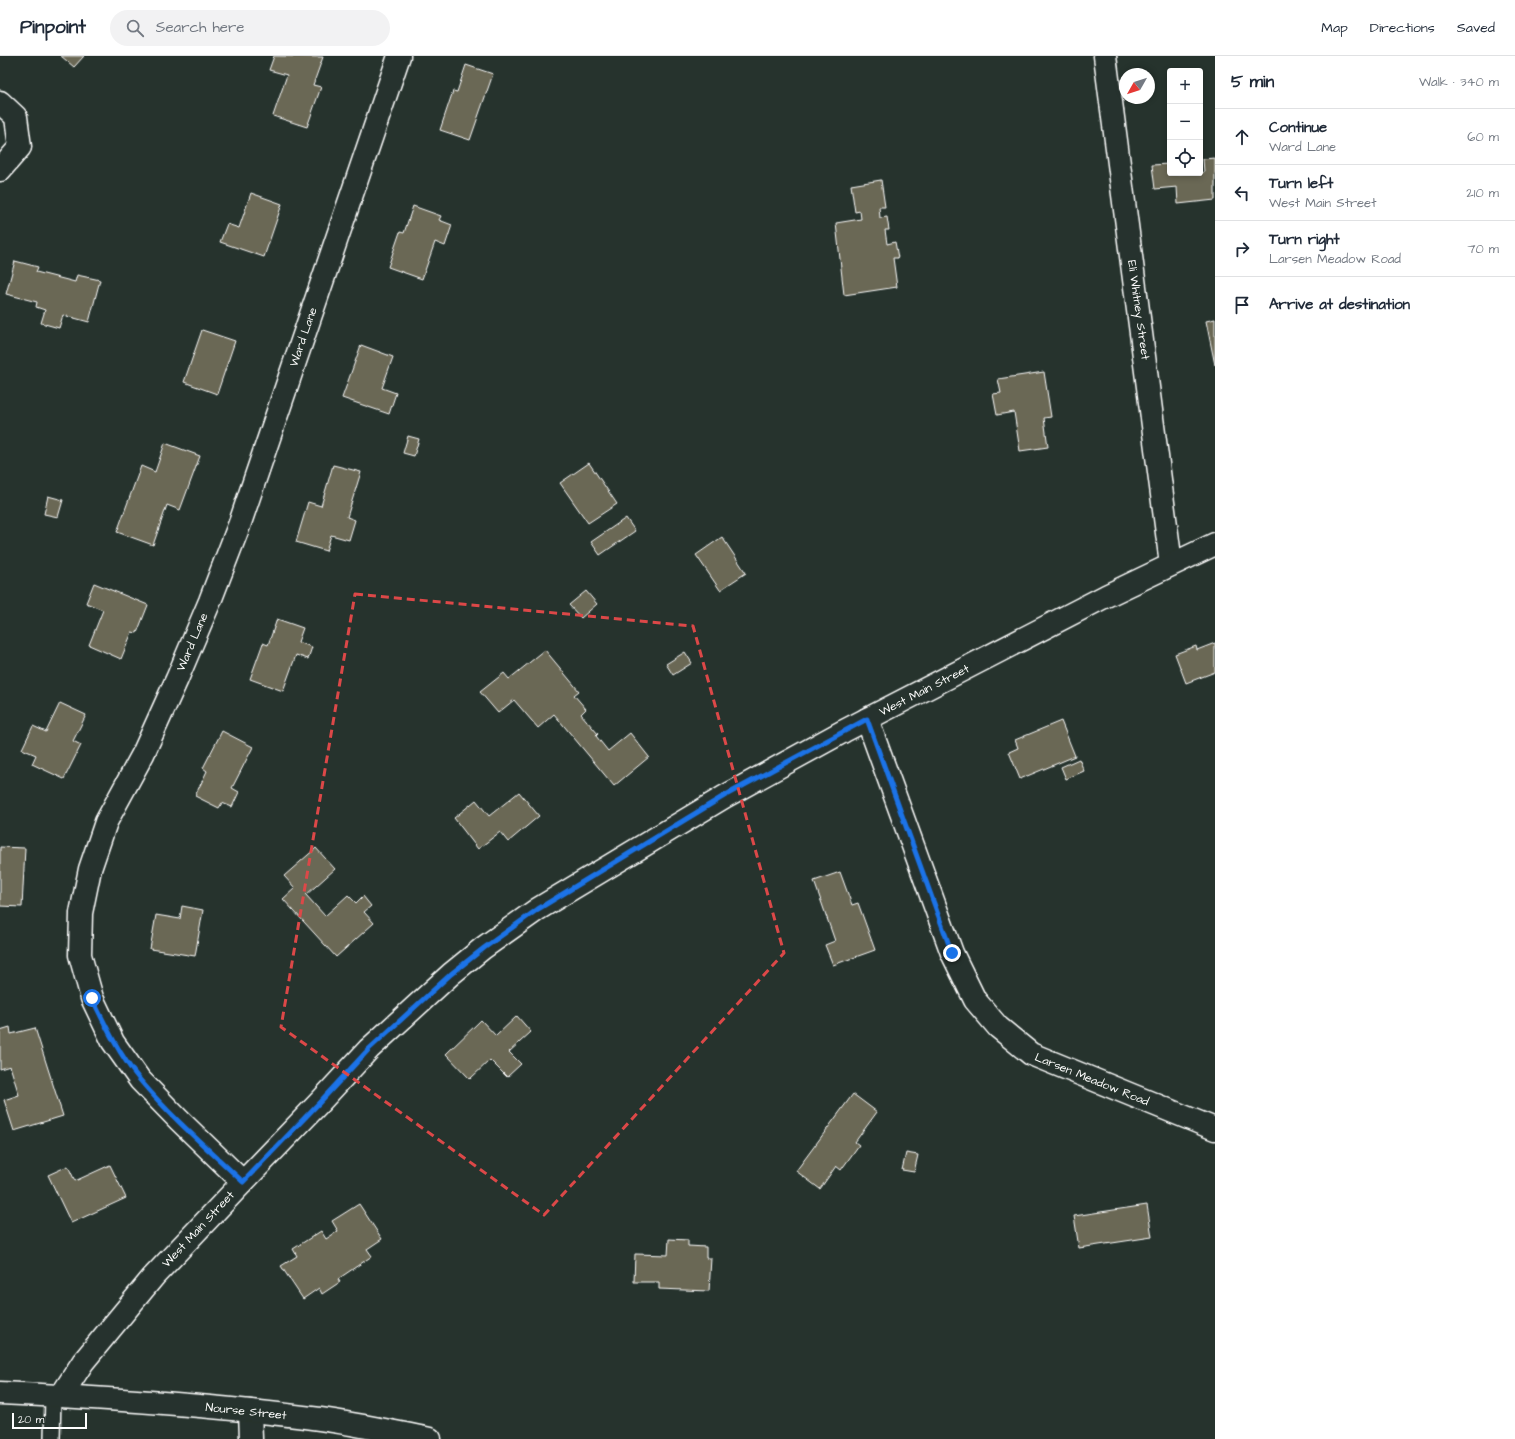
<!DOCTYPE html>
<html lang="en">
<head>
<meta charset="utf-8">
<style>
	body { margin:0; font-family:"Architects Daughter",sans-serif; background:#f2f2f3; color:#1f2937 }
	.controls { position:absolute; right:12px; top:12px; display:grid; overflow:hidden; border-radius:4px; box-shadow:0 2px 6px #0003 }
	.controls button { width:36px; height:36px; display:grid; place-items:center; padding:0; border:0; border-bottom:1px solid #e0e1e3; background:#fff; color:#1f2937; font:20px sans-serif }
	.compass { position:absolute; left:1119px; top:12px; width:36px; height:36px; border-radius:50%; background:#fff; box-shadow:0 2px 6px #0003; rotate:231deg }
	.scale { position:absolute; left:12px; bottom:10px; width:75px; box-sizing:border-box; padding-left:4px; border:2px solid #fff; border-top:0; font-size:11px; line-height:14px; white-space:nowrap; color:#fff; -webkit-text-stroke:3px #26332d; paint-order:stroke }
	.stop { position:absolute; width:12px; height:12px; margin:-9px; border:3px solid #1a73e8; border-radius:50%; background:#fff }
	.stop.end { background:#1a73e8; border-color:#fff; box-shadow:0 1px 4px #0008 }
	.list { margin:0; padding:0; list-style:none }
	h2 { display:flex; justify-content:space-between; align-items:center; height:52px; margin:0; padding:0 16px; font-size:17px }
	h2 small { font-size:13px; font-weight:400; color:#747a83 }
	.list li { display:grid; grid-template-columns:26px 1fr auto; gap:12px; align-items:center; box-sizing:border-box; height:56px; padding:0 16px; border-top:1px solid #e0e1e3 }
	.list b { display:block; font-size:15px; white-space:nowrap }
	.list p { margin:0; font-size:13px; white-space:nowrap; color:#747a83 }
	.list em { font-size:13px; font-style:normal; color:#747a83 }
	.icon { flex:none; width:22px; height:22px; fill:none; stroke:currentColor; stroke-width:2; stroke-linecap:round; stroke-linejoin:round }
	.map { position:relative; flex:none; width:1215px; height:1383px; overflow:hidden }
	header { display:flex; align-items:center; gap:24px; box-sizing:border-box; height:56px; padding:0 20px; background:#fff; border-bottom:1px solid #e0e1e3 }
	header strong { font-size:19px }
	nav { display:flex; gap:22px; margin-inline-start:auto; font-size:14px }
	.search { width:280px; height:36px; background:#f2f2f3; display:flex; align-items:center; gap:10px; box-sizing:border-box; padding:0 14px; border-radius:22px; color:#747a83; font-size:15px }
	main { display:flex }
	aside { flex:1; background:#fff }
	.map>svg:first-child { display:block }
	.building { fill:#6b6854; stroke:#fff }
	.lines { fill:none; stroke-linecap:round; stroke-linejoin:round }
	.lane-casing { stroke:#fff; stroke-width:18 }
	.street-casing { stroke:#fff; stroke-width:25 }
	.secondary-casing { stroke:#fff; stroke-width:25 }
	.lane { stroke:#26332d; stroke-width:15 }
	.street { stroke:#26332d; stroke-width:22 }
	.secondary { stroke:#26332d; stroke-width:22 }
	.route { stroke:#1a73e8; stroke-width:5 }
	.marked { fill:none; stroke:#dc4848; stroke-width:3; stroke-dasharray:8 5; stroke-linejoin:round }
	.labels { text-anchor:middle; stroke-width:4; stroke-linejoin:round; paint-order:stroke }
	.street-label { font-size:12px; fill:#fff; stroke:#26332d }
</style>
</head>
<body>
<header>
<strong>Pinpoint</strong>
<div class="search"><svg class="icon" aria-label="search" viewBox="0 0 24 24"><circle cx="10" cy="10" r="6"/><path d="M15 15l6 6"/></svg>Search here</div>
<nav><a>Map</a><a>Directions</a><a>Saved</a></nav>
</header>
<main>
<div class="map">
<svg width="1215" height="1383" viewBox="0 0 1215 1383">
	<rect width="100%" height="100%" fill="#26332d"/>
	<filter id="ink" filterUnits="userSpaceOnUse"><feTurbulence type="fractalNoise" baseFrequency=".025" numOctaves="2"/><feDisplacementMap in="SourceGraphic" scale="8" xChannelSelector="R" yChannelSelector="G"/><feConvolveMatrix kernelMatrix="1 2 1 2 8 2 1 2 1" color-interpolation-filters="sRGB"/></filter>
	<g filter="url(#ink)">
		<path class="building" d="M61,0H84L74,11Z
			M274,0L323,1L313,29L321,31L307,71L273,60L287,19L269,14Z
			M466,9L493,18L470,84L440,74L453,35L457,36Z
			M1215,102V144L1178,148L1177,131L1155,133L1152,109L1169,108L1170,118L1200,117L1204,116L1203,103Z
			M881,124L885,151H879L880,162L887,161L889,174H885L887,188L895,186L898,202H893L897,231L844,239L836,167L861,163L860,155L855,156L851,129Z
			M251,137L282,148L264,201L220,186L227,168L239,172Z
			M413,150L441,160L439,164L452,169L445,190L435,186L422,223L388,211L400,176L404,177Z
			M15,205L38,211L36,216L75,226L77,219L100,224L89,266L63,259L59,272L41,267L45,254L36,251L37,246L6,238Z
			M1215,263V309L1206,265Z
			M202,274L235,285L217,338L184,326Z
			M361,289L393,301L382,332L396,337L389,358L342,342Z
			M1044,316L1051,361L1044,362L1048,391L1020,395L1014,356L997,359L993,338L1001,337L998,323Z
			M408,380L419,383L414,400L403,397Z
			M165,387L200,400L180,454L167,449L153,489L117,476L141,410L155,416Z
			M589,407L617,448L588,467L560,427Z
			M333,409L361,416L347,461L355,464L349,484L331,479L326,495L296,486L308,446L321,450Z
			M48,440L63,444L58,461L44,458Z
			M626,462L635,475L600,499L591,486Z
			M722,481L746,517L720,534L696,499Z
			M94,527L148,549L137,577L132,576L121,603L89,589L103,554L86,547Z
			M586,535L597,548L581,562L569,549Z
			M277,563L303,572L298,586L312,591L308,603L296,599L283,635L250,623L263,587L268,589Z
			M1215,587V616L1186,627L1175,598L1196,590L1197,594Z
			M545,594L579,635L574,639L586,653L581,658L598,678L596,680L608,695L630,677L649,701L614,730L554,658L538,672L514,644L498,657L480,636L504,617L509,623Z
			M685,596L692,607L673,619L666,608Z
			M60,647L86,659L73,685L81,689L64,723L32,708L36,699L22,693L33,670L46,676Z
			M1061,665L1075,700L1020,723L1009,696L1018,692L1015,684Z
			M222,675L253,691L232,732L239,736L232,751L222,747L219,752L195,740L207,715L203,712Z
			M1079,703L1084,715L1066,723L1061,711Z
			M519,736L539,760L508,786L500,776L478,793L454,762L476,744L489,760Z
			M0,791L25,792L22,851L0,850Z
			M316,792L335,813L306,839L325,860L348,839L356,847L363,840L371,850L364,856L374,867L336,901L283,843L295,832L284,820Z
			M840,816L852,849L858,847L875,894L833,909L825,889L835,885L814,825Z
			M182,850L203,854L195,900L150,893L156,859L180,863Z
			M517,960L531,976L509,996L521,1008L507,1021L490,1004L470,1023L446,998L481,964L496,980Z
			M10,971L11,978L35,972L63,1060L14,1075L4,1044L19,1039L10,1010L0,1013V974Z
			M853,1038L877,1056L855,1086L859,1089L841,1114L836,1110L820,1133L796,1115Z
			M906,1097L918,1099L914,1116L902,1114Z
			M110,1109L126,1142L71,1167L48,1119L68,1110L75,1125Z
			M359,1148L382,1183L367,1193L372,1200L338,1223L340,1226L322,1238L319,1232L303,1243L281,1210L297,1200L293,1193L321,1175L326,1183L338,1175L332,1165Z
			M1147,1149L1152,1181L1079,1192L1074,1160Z
			M669,1183L688,1184V1190L706,1191V1202H711L709,1235L659,1233V1226H634L635,1198L668,1199Z"/>
		<g class="lines">
			<g class="lane-casing">
				<path id="lane" d="M52,1383L53,1340"/>
			</g>
			<g class="street-casing">
				<path id="street" d="M1105,0L1171,508
					M0,46L16,61L20,91L0,114
					M867,663L952,897L975,944L998,971L1031,998L1215,1073
					M243,1126L179,1064L140,1024L113,986L92,942L80,899L81,857L90,813L106,766L143,698L177,623L210,545L240,467L399,0
					M250,1355L251,1383"/>
			</g>
			<g class="secondary-casing">
				<path id="secondary" d="M0,1337C107,1342 214,1349 320,1363C357,1368 393,1376 430,1383
					M61,1340L83,1306L154,1220L243,1126L319,1047L369,993L451,918L483,892L538,853L724,741L844,675L1106,540L1215,488"/>
			</g>
			<use href="#lane" class="lane"/>
			<use href="#street" class="street"/>
			<use href="#secondary" class="secondary"/>
		</g>
	</g>
	<g class="lines" filter="url(#ink)">
		<path class="route" d="M92,942C106,971 120,1000 140,1024C171,1061 208,1093 243,1126L319,1047L369,993L451,918L484,892L538,853L724,740L867,663L952,897"/>
	</g>
	<path class="marked" d="M355,538L693,570L784,897L544,1159L281,971Z"/>
	<g class="labels">
		<g class="street-label">
			<text transform="translate(1139 254) rotate(82)" y="4">Eli Whitney Street</text>
			<text transform="translate(303 281) rotate(-71)" y="4">Ward Lane</text>
			<text transform="translate(192 586) rotate(-67)" y="4">Ward Lane</text>
			<text transform="translate(924 634) rotate(-27)" y="4">West Main Street</text>
			<text transform="translate(1092 1023) rotate(22)" y="4">Larsen Meadow Road</text>
			<text transform="translate(198 1173) rotate(-47)" y="4">West Main Street</text>
			<text transform="translate(246 1355) rotate(6)" y="4">Nourse Street</text>
		</g>
	</g>
</svg>
<div class="controls">
<button>+</button>
<button>−</button>
<button><svg class="icon" aria-label="locate" viewBox="0 0 24 24"><circle cx="12" cy="12" r="6"/><path d="M12 2v4M12 18v4M2 12h4M18 12h4"/></svg></button>
</div>
<svg class="compass" viewBox="-18 -18 36 36"><path d="M0-13l5 13h-10z" fill="#e53935"/><path d="M0 13l5-13h-10z" fill="#747a83"/></svg>
<div class="scale">20 m</div>
<div class="stop" style="left:92px;top:942px"></div>
<div class="stop end" style="left:952px;top:897px"></div>
</div>
<aside>
<h2>5 min<small>Walk · 340 m</small></h2>
<ul class="list">
<li><svg class="icon" aria-label="ahead" viewBox="0 0 24 24"><path d="M12 20V5M6 11l6-6 6 6"/></svg><div><b>Continue</b><p>Ward Lane</p></div><em>60 m</em></li>
<li><svg class="icon" aria-label="left" viewBox="0 0 24 24"><path d="M17 20v-9H6M10 6l-5 5 5 5"/></svg><div><b>Turn left</b><p>West Main Street</p></div><em>210 m</em></li>
<li><svg class="icon" aria-label="right" viewBox="0 0 24 24"><path d="M7 20v-9h11M14 6l5 5-5 5"/></svg><div><b>Turn right</b><p>Larsen Meadow Road</p></div><em>70 m</em></li>
<li><svg class="icon" aria-label="arrive" viewBox="0 0 24 24"><path d="M6 21V4h12l-3 4 3 4H6"/></svg><div><b>Arrive at destination</b></div></li>
</ul>
</aside>
</main>
</body>
</html>
